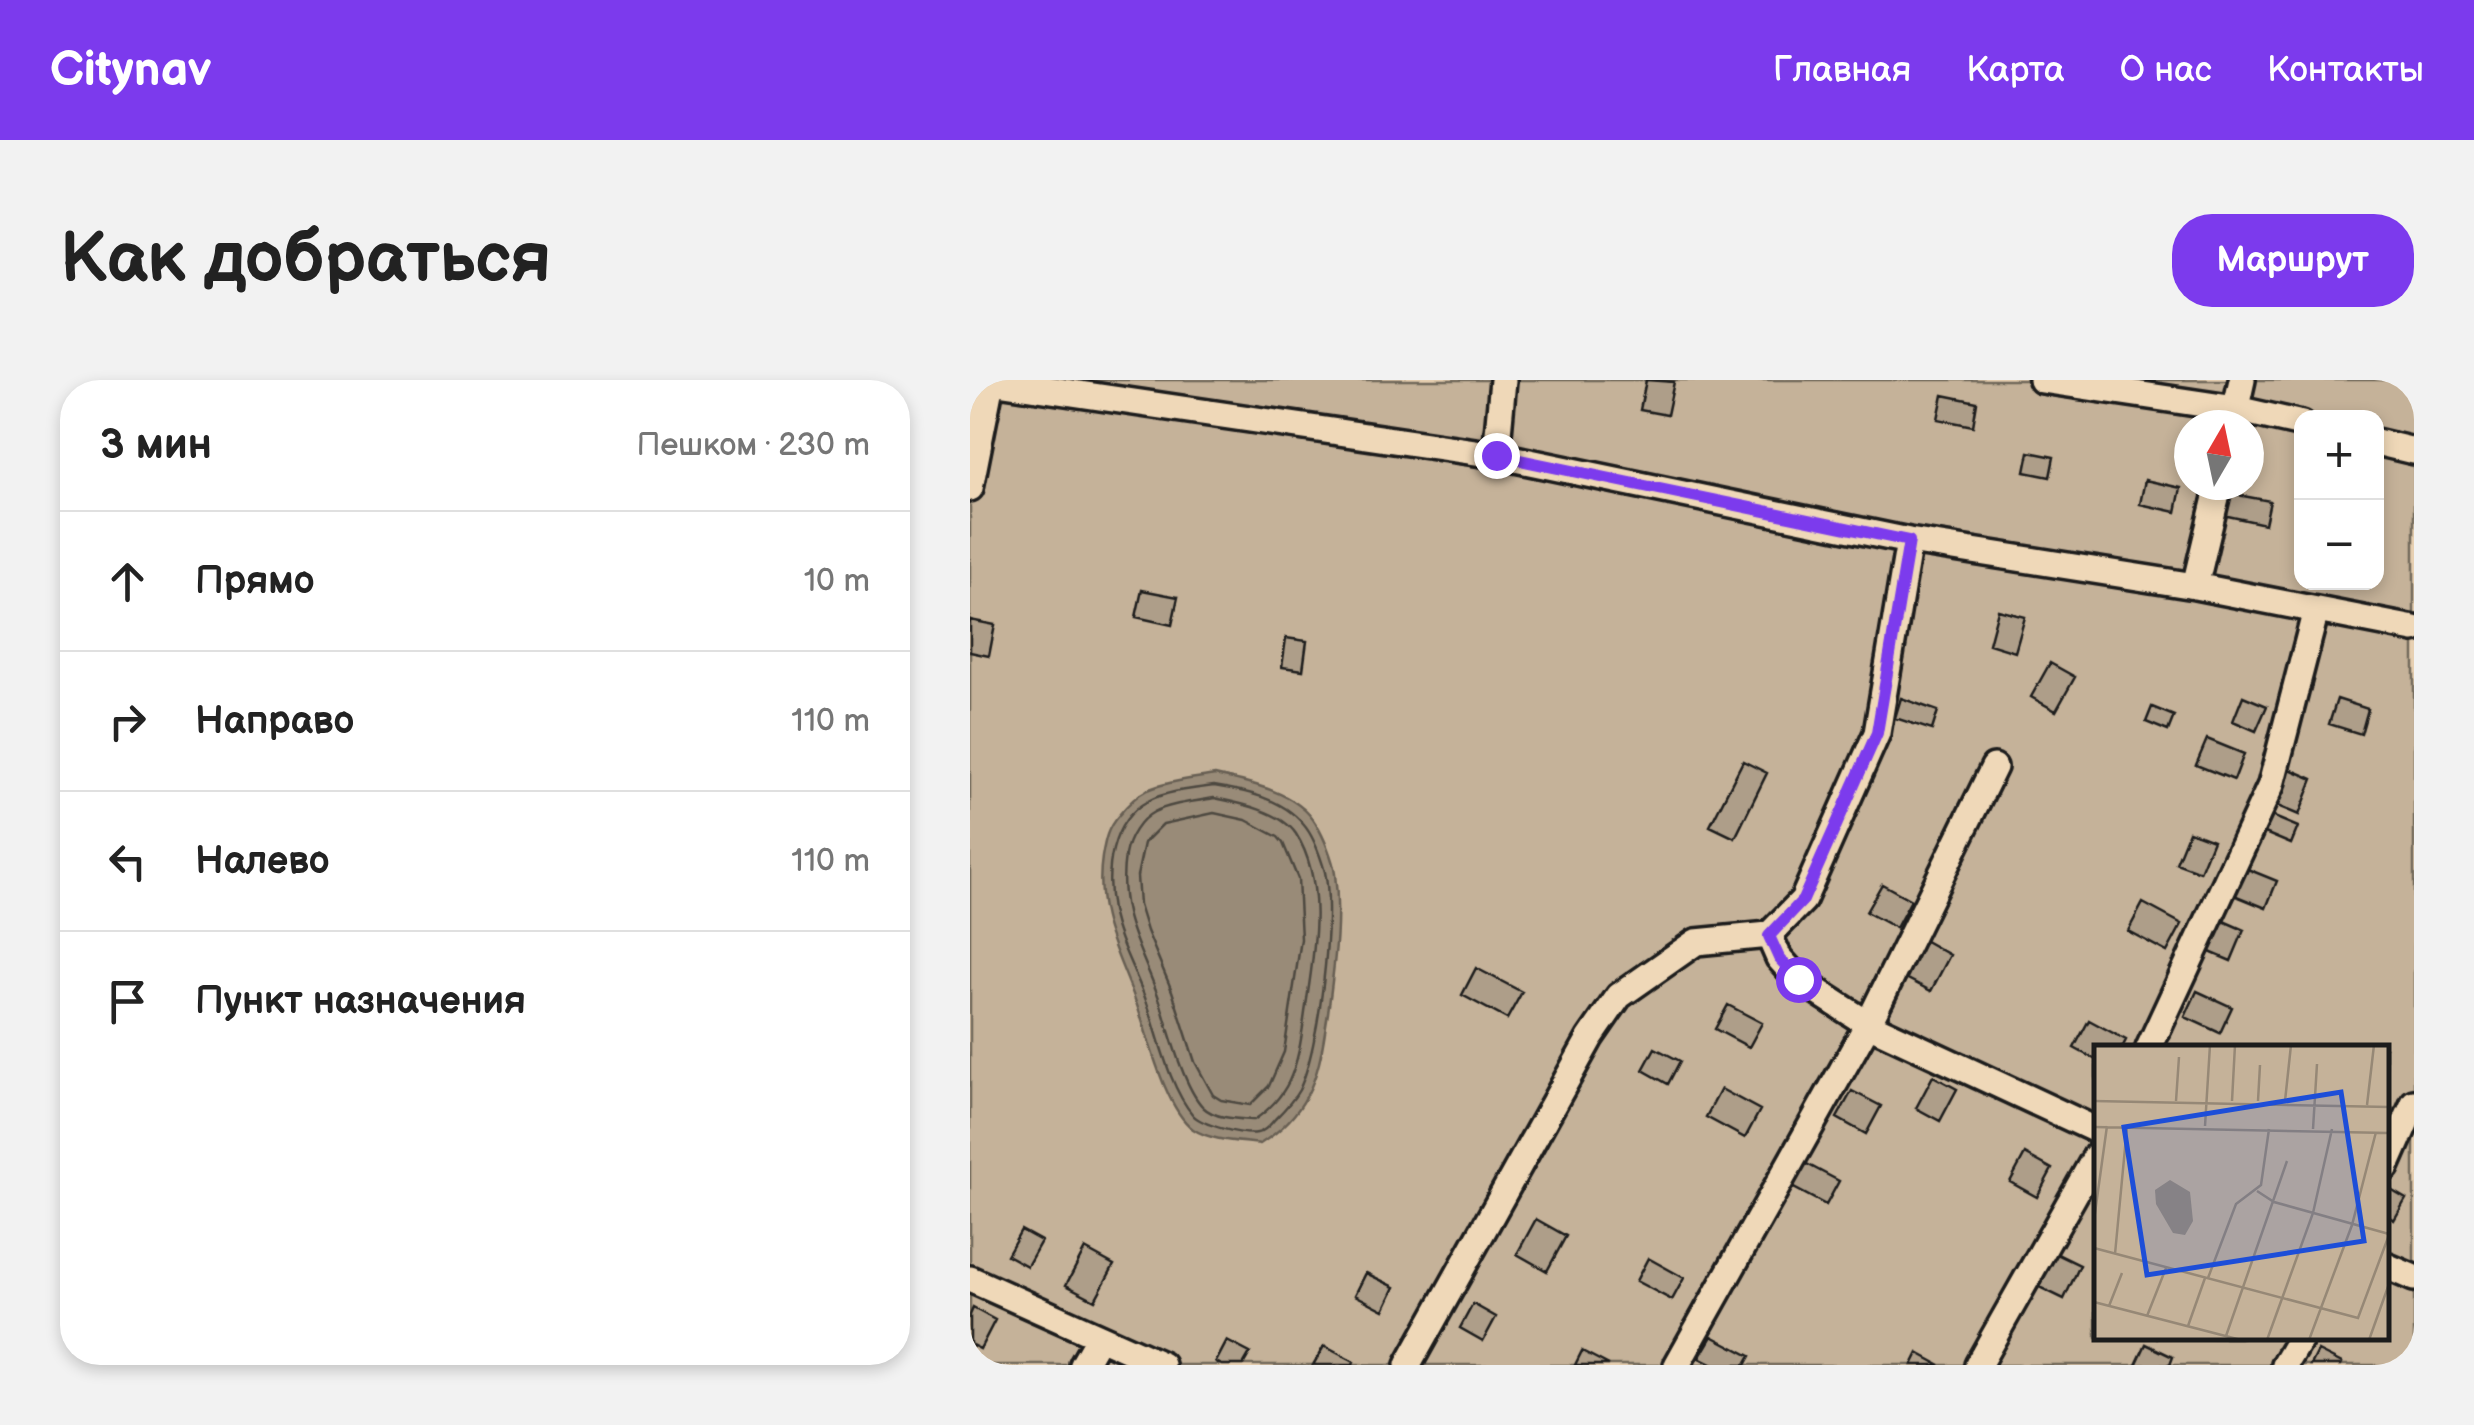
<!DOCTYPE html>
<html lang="ru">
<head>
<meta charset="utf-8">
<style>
	body { margin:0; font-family:"Balsamiq Sans",sans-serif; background:#f2f2f2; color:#222 }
	.controls { position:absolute; right:30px; top:30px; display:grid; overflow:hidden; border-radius:20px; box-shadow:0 5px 15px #0003 }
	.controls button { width:90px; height:90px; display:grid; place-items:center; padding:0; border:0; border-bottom:2px solid #e0e0e0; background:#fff; color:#222; font:50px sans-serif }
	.compass { position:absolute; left:1204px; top:30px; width:90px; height:90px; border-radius:50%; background:#fff; box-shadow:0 5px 15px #0003; rotate:9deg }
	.stop { position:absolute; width:30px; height:30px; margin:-22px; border:8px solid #7c3aed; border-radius:50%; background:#fff }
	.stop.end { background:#7c3aed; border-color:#fff; box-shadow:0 2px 10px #0008 }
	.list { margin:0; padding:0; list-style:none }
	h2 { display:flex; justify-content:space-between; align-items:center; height:130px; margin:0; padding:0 40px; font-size:42px }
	h2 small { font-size:32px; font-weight:400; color:#767676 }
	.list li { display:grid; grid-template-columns:65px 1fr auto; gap:30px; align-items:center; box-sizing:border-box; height:140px; padding:0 40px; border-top:2px solid #e0e0e0 }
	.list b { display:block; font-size:38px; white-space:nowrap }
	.list em { font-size:32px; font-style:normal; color:#767676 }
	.icon { flex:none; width:55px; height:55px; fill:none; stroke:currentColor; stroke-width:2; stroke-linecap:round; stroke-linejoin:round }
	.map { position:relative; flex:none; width:1444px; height:985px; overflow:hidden; border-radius:40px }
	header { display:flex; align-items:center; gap:60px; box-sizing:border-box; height:140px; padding:0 50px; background:#7c3aed; color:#fff }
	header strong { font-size:48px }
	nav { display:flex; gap:55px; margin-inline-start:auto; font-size:35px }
	.intro { display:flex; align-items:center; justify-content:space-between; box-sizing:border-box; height:240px; padding:0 60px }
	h1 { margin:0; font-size:70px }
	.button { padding:25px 45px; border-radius:40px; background:#7c3aed; color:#fff; font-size:35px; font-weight:700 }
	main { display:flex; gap:60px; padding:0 60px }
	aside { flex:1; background:#fff; border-radius:40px; box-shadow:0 5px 15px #0003 }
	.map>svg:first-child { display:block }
	.green { fill:#c5b299; stroke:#70675a; stroke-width:2.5; fill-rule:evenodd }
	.water { fill:#998b78; stroke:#675f53; stroke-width:2.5 }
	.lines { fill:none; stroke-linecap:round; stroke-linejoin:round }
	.shore { stroke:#4e4841; stroke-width:2.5 }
	.building { fill:#ae9e89; stroke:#1c1c1c; stroke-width:2.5 }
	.minor-casing { stroke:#1c1c1c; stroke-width:32 }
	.minor { stroke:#efd8b8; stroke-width:25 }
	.route { stroke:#7c3aed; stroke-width:12 }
	.inset-road { fill:none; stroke:#968876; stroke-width:2.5 }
	.view { fill:#1d4ed8; fill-opacity:0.15; stroke:#1d4ed8; stroke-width:5 }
	.inset-edge { fill:none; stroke:#1c1c1c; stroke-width:5 }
</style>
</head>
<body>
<header>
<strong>Citynav</strong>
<nav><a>Главная</a><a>Карта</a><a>О нас</a><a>Контакты</a></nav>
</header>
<div class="intro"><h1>Как добраться</h1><a class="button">Маршрут</a></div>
<main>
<aside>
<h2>3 мин<small>Пешком · 230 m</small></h2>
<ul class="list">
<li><svg class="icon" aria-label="ahead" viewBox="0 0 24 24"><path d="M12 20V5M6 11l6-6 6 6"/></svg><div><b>Прямо</b></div><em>10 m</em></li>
<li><svg class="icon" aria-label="right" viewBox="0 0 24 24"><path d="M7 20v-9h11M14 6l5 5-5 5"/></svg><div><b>Направо</b></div><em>110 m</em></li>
<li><svg class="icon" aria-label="left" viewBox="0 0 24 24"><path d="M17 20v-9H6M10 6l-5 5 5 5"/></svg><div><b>Налево</b></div><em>110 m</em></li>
<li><svg class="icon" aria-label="arrive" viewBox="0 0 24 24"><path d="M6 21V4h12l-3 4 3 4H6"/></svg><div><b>Пункт назначения</b></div></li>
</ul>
</aside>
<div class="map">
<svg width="1444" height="985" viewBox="0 0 1444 985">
	<rect width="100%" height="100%" fill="#e7d0b2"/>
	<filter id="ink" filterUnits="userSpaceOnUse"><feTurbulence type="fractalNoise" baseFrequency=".01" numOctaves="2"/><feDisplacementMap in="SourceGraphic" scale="20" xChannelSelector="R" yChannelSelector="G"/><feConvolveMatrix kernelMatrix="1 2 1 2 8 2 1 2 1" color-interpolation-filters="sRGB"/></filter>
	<g filter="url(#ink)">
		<path class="green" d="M0,0H1444V985H0ZM1332,38H1406V202H1332ZM1219,45H1279V105H1219ZM1126,668H1416V958H1126Z"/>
		<path class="water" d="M245,395C278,402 328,412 346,444C354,457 363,479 365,494C371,541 364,586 358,633C353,661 351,689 337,715C327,735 309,752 290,764C269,761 241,761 223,749C196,729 180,663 169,631C151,577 123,537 132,477C135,460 137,448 149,435C157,425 165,416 177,410C198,401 222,399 245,395Z"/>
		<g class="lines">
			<path class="shore" d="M244,406C275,411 312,418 333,444C343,455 351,478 355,492C365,536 349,670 329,710C323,721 314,730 305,739C301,744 294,752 287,753C274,756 232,745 223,735C199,707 189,657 177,623C166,592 148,562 142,530C135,492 140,441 178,421C197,411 222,409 244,406Z
				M244,418C269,423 311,431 326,454C357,503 344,573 336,626C332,652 330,677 319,701C312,716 298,731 284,740C269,739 245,739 233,727C213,706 199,650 190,621C171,567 146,535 155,475C158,458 169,440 184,432C202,423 225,422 244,418Z
				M244,433L276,440L308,457L313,463L328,499L331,559L314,672L299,706L280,725L251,720L243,715L225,682L202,611L177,551L169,525L167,496L174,463L193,444Z"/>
		</g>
		<path class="building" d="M676,0L704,2L697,35L670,30Z
			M973,15L1007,22L1003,46L968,39Z
			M1059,72L1084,77L1080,97L1055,92Z
			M1175,100L1211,108L1206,132L1170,124Z
			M1257,113L1300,121L1295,144L1253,135Z
			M172,210L208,217L202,245L166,237Z
			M1028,230L1055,237L1045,272L1019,264Z
			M0,240L25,245L19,276L0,272Z
			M316,258L337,261L333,290L312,287Z
			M1080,283L1105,297L1086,331L1061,317Z
			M1273,316L1297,326L1286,351L1263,341Z
			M931,318L968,331L962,350L925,338Z
			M1367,319L1398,329L1391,354L1359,344Z
			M1182,327L1204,336L1198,351L1176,342Z
			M1237,359L1274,374L1264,400L1226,385Z
			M773,381L797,393L765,458L740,446Z
			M1320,389L1343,399L1329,435L1305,425Z
			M1297,434L1328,447L1321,464L1290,451Z
			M1219,451L1243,460L1230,492L1206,483Z
			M1275,488L1307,501L1296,528L1264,515Z
			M912,504L941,520L926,548L896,532Z
			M1173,523L1212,544L1197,572L1158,551Z
			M1249,539L1274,550L1261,581L1235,570Z
			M950,558L980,575L961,611L930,595Z
			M506,588L552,612L537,639L492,615Z
			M1227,611L1262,627L1250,653L1215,637Z
			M758,625L792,643L779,667L745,649Z
			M1119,640L1156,660L1152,668H1126V680L1104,668Z
			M685,668L710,681L698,704L673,690Z
			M963,696L987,709L970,741L946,728Z
			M751,709L790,730L775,758L736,737Z
			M882,711L911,726L896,754L867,738Z
			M1055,774L1082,789L1067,817L1040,802Z
			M833,782L869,801L856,825L820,806Z
			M1419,809L1436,819L1424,840L1416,835Z
			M566,839L596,856L577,891L547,874Z
			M51,850L71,861L57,886L37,875Z
			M115,869L144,885L125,920L96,905Z
			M1085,873L1110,885L1094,919L1069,907Z
			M678,878L714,898L702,920L666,901Z
			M396,893L425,907L414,930L385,915Z
			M503,924L526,937L513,961L490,948Z
			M3,928L25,940L10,969L0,964V935Z
			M742,956L780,976L775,985H743L729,978Z
			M257,961L280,973L273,985H252L246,982Z
			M1176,964L1203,977L1200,985H1166Z
			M354,966L384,982L383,985H343Z
			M612,971L639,985H605Z
			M1348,971L1372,983L1371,985H1341Z
			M948,973L970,985H942Z"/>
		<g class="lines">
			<g class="minor-casing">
				<path id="minor" d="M14,0L526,75L939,161L1225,206L1444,249
					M1072,0L1266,29L1332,44
					M1262,45L1272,0
					M1406,62L1444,71
					M526,75L533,0
					M0,108L21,2
					M1225,206L1249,105
					M799,555L809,578L828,599L898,644L1126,750
					M1179,668L1301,405L1346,230
					M1416,787L1444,723
					M1416,886L1444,898
					M0,899L192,985
					M113,985L129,957
					M438,985L620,658L649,616L726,562L799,555L833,520L907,353L939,161
					M707,985L898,644L1024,387
					M1008,985L1126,776
					M1315,985L1331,958"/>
			</g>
			<use href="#minor" class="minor"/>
		</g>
	</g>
	<g class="lines" filter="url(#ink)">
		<path class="route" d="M526,75L939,161L907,353L833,520L799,556L809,578L828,599"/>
	</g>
	<g transform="translate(1124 665)">
		<rect width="295" height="295" fill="#e7d0b2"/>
		<path d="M0,0H295V295H0Z" fill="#c5b299"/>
		<path d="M76,135L96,147L99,176L91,190L79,188L62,159L61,145Z" fill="#998b78"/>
		<path class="inset-road" d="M0,56L295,62M82,56L85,12M138,56L141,0M164,56L166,20M191,56L197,0M273,60L280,0M111,81L116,0M0,82L295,88M219,84L223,19M163,146L180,157L295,189M0,175L13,81M0,203L264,273L295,190M21,209L33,82M114,233L142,159L167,140L175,84M0,257L147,295M15,261L28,228M53,271L72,223M94,281L111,233M132,291L193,116M173,295L219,168L238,84M215,295L258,180L282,87M275,295L295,239"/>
		<path class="view" d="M247,47L270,196L53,230L30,82Z"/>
		<rect width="295" height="295" class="inset-edge"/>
	</g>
</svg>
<div class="controls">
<button>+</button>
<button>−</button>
</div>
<svg class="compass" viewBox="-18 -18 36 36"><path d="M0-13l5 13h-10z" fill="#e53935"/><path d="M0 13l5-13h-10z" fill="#767676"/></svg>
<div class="stop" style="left:828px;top:599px"></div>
<div class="stop end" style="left:526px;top:75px"></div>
</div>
</main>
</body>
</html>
